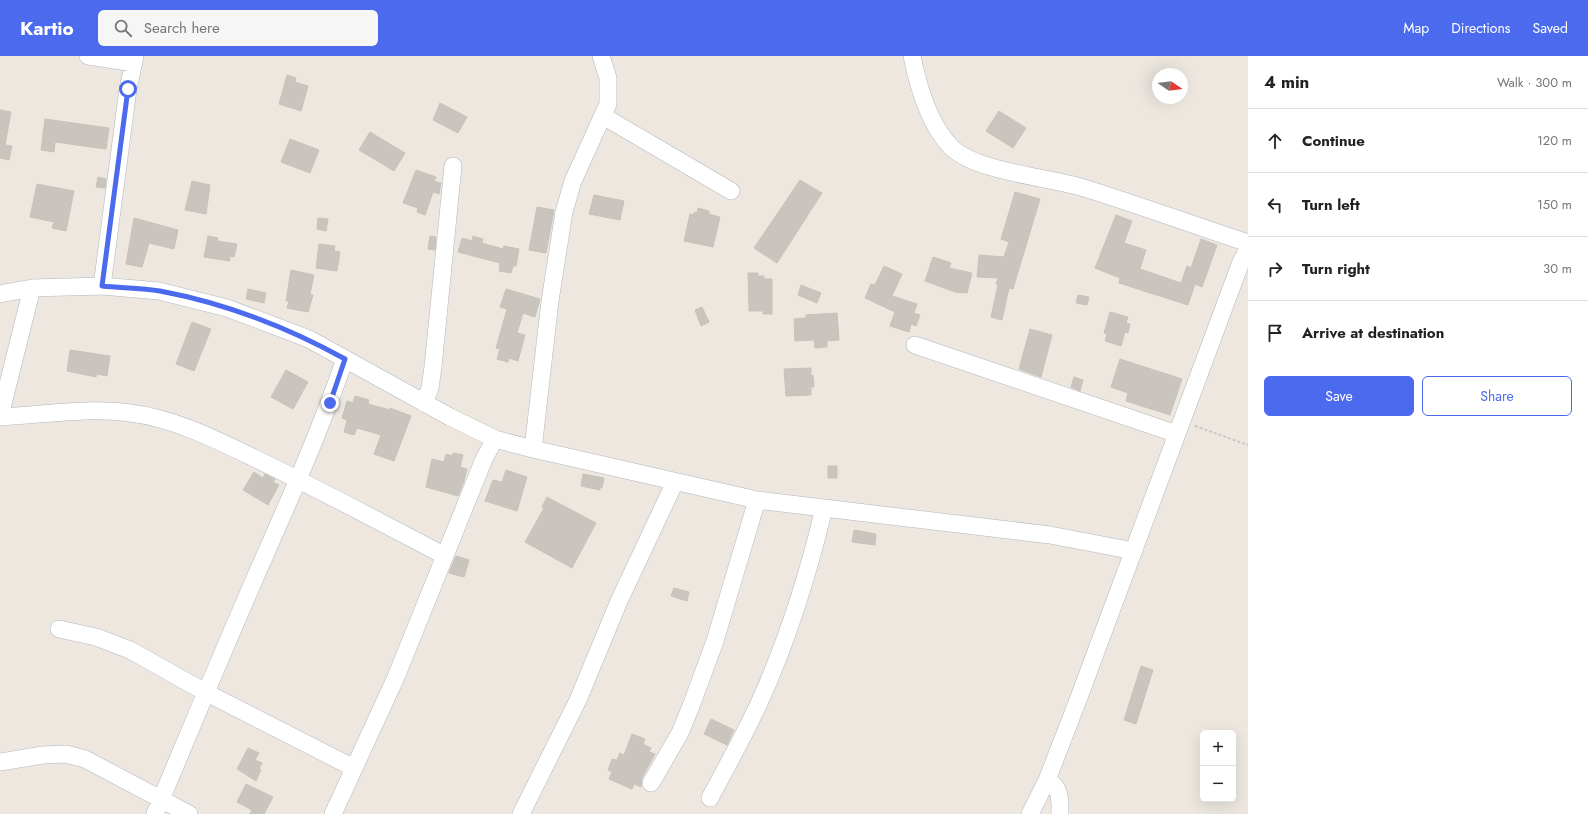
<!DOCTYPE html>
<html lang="en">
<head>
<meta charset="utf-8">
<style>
	body { margin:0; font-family:Jost,sans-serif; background:#f6f6f6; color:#222 }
	.controls { position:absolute; right:12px; bottom:12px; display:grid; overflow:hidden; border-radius:6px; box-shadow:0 4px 16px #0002 }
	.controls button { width:36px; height:36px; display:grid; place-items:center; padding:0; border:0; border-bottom:1px solid #e0e0e0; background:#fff; color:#222; font:20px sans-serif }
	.compass { position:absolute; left:1152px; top:12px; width:36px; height:36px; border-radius:50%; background:#fff; box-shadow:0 4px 16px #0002; rotate:103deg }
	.stop { position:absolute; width:12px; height:12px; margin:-9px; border:3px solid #4c6aee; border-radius:50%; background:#fff }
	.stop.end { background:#4c6aee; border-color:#fff; box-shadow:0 1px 4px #0008 }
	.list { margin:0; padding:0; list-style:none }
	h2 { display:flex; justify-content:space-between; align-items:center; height:52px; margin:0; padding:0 16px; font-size:17px }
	h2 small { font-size:13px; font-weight:400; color:#767676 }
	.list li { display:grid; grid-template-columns:26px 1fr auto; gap:12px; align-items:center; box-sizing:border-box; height:64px; padding:0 16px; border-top:1px solid #e0e0e0 }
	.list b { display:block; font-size:15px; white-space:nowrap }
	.list em { font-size:13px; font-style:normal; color:#767676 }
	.actions { display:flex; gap:8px; padding:12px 16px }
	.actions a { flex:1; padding:9px 0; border:1px solid #4c6aee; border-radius:6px; text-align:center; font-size:14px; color:#4c6aee }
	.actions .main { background:#4c6aee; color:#fff }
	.icon { flex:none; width:22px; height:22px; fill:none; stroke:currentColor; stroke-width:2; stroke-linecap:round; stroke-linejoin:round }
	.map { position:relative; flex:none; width:1248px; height:758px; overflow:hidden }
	header { display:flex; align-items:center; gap:24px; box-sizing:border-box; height:56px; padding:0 20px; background:#4c6aee; color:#fff }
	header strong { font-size:19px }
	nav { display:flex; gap:22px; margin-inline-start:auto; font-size:14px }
	.search { width:280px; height:36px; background:#f6f6f6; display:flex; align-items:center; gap:10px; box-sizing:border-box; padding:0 14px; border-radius:6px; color:#767676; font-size:15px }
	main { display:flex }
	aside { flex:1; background:#fff }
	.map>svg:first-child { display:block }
	.building { fill:#c9c5be; stroke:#c8c3b9 }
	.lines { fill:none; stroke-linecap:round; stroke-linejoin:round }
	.minor-casing { stroke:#b3b6bf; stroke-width:18 }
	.path { stroke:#c8c8c8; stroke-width:2; stroke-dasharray:3 2; stroke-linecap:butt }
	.minor { stroke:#fff; stroke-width:17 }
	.route { stroke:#4c6aee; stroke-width:5 }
</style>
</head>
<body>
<header>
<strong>Kartio</strong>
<div class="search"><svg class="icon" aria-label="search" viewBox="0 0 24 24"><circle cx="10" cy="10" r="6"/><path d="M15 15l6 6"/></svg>Search here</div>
<nav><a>Map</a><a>Directions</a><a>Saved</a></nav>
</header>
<main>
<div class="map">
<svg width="1248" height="758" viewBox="0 0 1248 758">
	<rect width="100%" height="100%" fill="#ede7e0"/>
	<path class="building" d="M287,19L296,22L295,26L308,30L301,55L279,48Z
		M440,47L467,61L458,77L433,64Z
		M0,54L11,56L5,89L12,90L9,104L0,102Z
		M999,55L1026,72L1013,92L986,75Z
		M45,63L109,72L106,93L55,86L54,96L41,94Z
		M370,76L405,97L394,115L359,94Z
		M290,83L319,94L310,117L281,106Z
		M416,114L436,121L434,125L441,127L439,138L433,136L425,159L417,156L418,152L403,147Z
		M98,121L106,123L105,132L96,131Z
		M800,124L822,137L777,207L754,192Z
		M192,125L210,129L206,158L185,154Z
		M37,128L74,135L66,175L52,172L54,166L30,161Z
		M1015,136L1040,143L1013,233L1009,232L1002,264L991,261L998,229L996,228L998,222L977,221L979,199L1004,201L1009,186L1001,183Z
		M594,139L624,145L620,164L589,158Z
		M537,151L554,154L546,197L529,194Z
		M698,152L709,155V158L720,161L713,191L684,185L690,158L694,159V156L697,157Z
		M1116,159L1132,165L1124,187L1146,194L1140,213L1181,227L1187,210L1191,212L1201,183L1217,189L1202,231L1195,228L1188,249L1119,227L1120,222L1095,212Z
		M134,162L178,174L174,193L149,187L142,211L126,208Z
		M318,162L328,163L326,175L317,173Z
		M208,180L218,182L217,185L237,188L234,201L230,200V205L204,201Z
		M430,180L436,181L435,194L428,193Z
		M473,180L483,183L482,187L503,193L504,190L519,193L516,210H513L511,217L499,215L500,207L458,196L462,182L472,185Z
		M319,188L335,190L334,195L340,196L337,215L316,212Z
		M933,201L951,207L949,212L972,217L967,237L955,236L925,225Z
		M884,210L902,218L892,240L917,248L914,257L920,259L916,270L911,268L909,276L890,270L895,256L865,242L871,228L875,229Z
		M291,214L314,219L310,238L313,239L308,256L287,252L289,245H286Z
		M748,217H758V220H764V223H772V258H763V255H749Z
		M801,229L821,237L817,247L798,239Z
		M248,233L266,237L264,247L246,243Z
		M506,233L540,243L535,261L523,257L517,277L525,279L518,305L509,302L508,306L497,303L500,293L496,292L507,253L500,251Z
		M1078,239L1089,241L1087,249L1076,247Z
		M702,251L709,266L701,270L695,254Z
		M1110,256L1128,261L1126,267L1130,268L1128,277L1125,276L1121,290L1105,285L1107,278L1104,277Z
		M837,257L839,284L827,285V291L815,292L814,284L795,285L794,263L806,262V259Z
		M192,266L211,273L194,315L176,308Z
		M1030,273L1052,279L1041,321L1019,313Z
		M70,294L110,300L107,320L97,318L96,321L67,315Z
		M1120,303L1182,323L1170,359L1126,345L1128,337L1111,331Z
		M811,312V320L813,319L814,331H811V339L786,340L784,313Z
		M286,314L308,326L293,353L271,341Z
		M1074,321L1083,324L1080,335L1071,331Z
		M355,340L369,344L368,348L390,354V352L411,360L394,405L374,398L381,379L357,372L354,379L344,376L347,364L342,362L347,345L353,347Z
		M453,397L463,399L460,411L467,413L464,425L458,440L426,431L432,403L444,406L446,398L453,400Z
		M828,410H837V422H828Z
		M506,414L527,421L517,455L485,445L493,424L502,426Z
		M254,416L263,422L265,418L275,423L273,426L279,429L268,449L243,434Z
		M583,418L604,422L602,432L600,431V434L581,430Z
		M547,441L596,467L572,512L525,486L544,452L542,451Z
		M854,474L876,478L875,489L852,486Z
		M456,500L469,504L464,521L449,517Z
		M674,532L689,536L687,545L671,540Z
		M1141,610L1153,614L1136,668L1124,664Z
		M711,663L734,674L727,689L704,678Z
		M632,678L645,683L643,688L651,692L649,696L655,698L642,722L641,731L634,728L632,733L609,723L612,716L608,714L612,703L617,704L620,697L624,699Z
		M248,692L259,697L255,704L262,707L259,713L261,714L256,725L237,713Z
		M246,728L273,741L264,758H250L252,754L237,746Z"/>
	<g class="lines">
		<g class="minor-casing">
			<path id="minor" d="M88,0L134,7
				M912,0C918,30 929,68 951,91C976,116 1049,121 1084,132C1139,149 1193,169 1248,187
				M603,60L731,135
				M102,230L128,33L135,0
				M0,238L32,232L102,230L159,235L227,252L309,283L450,361L495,383L533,393L757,444L1050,479L1134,495
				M915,289L1177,378
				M424,347L430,332L433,311L453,110
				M0,360L32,232
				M0,361C43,359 87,351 130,357C173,362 215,383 254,402C319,433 382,467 445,500
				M533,393L550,245L564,156L573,125L608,48V22L601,0
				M59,573L96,581L130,594L205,636L354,712
				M0,706L43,699L66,698L85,703L189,758
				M1047,724C1061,732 1060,743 1060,758
				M651,727L680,677L691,650L715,585L757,444
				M710,742C727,710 745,678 760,645C788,583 808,519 824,452
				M155,758C188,679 221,600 255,522C287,449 319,378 345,303
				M333,758L396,621L484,403L495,383
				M521,758L578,644L619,545L675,426
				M1030,758L1047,724L1078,644L1241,206L1248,193"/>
		</g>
		<path class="path" d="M1195,370L1248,389"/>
		<use href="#minor" class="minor"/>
	</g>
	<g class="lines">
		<path class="route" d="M128,33L102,230C121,232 141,232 160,235C224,247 287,271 345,303L330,347"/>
	</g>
</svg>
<div class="controls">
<button>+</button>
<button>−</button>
</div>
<svg class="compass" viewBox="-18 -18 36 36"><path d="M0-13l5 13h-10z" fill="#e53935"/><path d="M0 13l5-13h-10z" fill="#767676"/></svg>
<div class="stop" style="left:128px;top:33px"></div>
<div class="stop end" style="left:330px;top:347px"></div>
</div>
<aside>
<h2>4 min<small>Walk · 300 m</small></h2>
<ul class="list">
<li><svg class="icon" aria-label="ahead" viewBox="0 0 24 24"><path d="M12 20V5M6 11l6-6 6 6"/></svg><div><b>Continue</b></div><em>120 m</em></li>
<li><svg class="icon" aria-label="left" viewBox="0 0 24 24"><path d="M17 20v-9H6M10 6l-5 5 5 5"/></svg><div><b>Turn left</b></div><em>150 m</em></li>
<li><svg class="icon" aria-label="right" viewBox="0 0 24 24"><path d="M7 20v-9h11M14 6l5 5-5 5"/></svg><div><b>Turn right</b></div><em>30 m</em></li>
<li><svg class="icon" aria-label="arrive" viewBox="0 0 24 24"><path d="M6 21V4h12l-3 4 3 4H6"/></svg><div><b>Arrive at destination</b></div></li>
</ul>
<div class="actions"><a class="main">Save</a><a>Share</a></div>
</aside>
</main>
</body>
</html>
